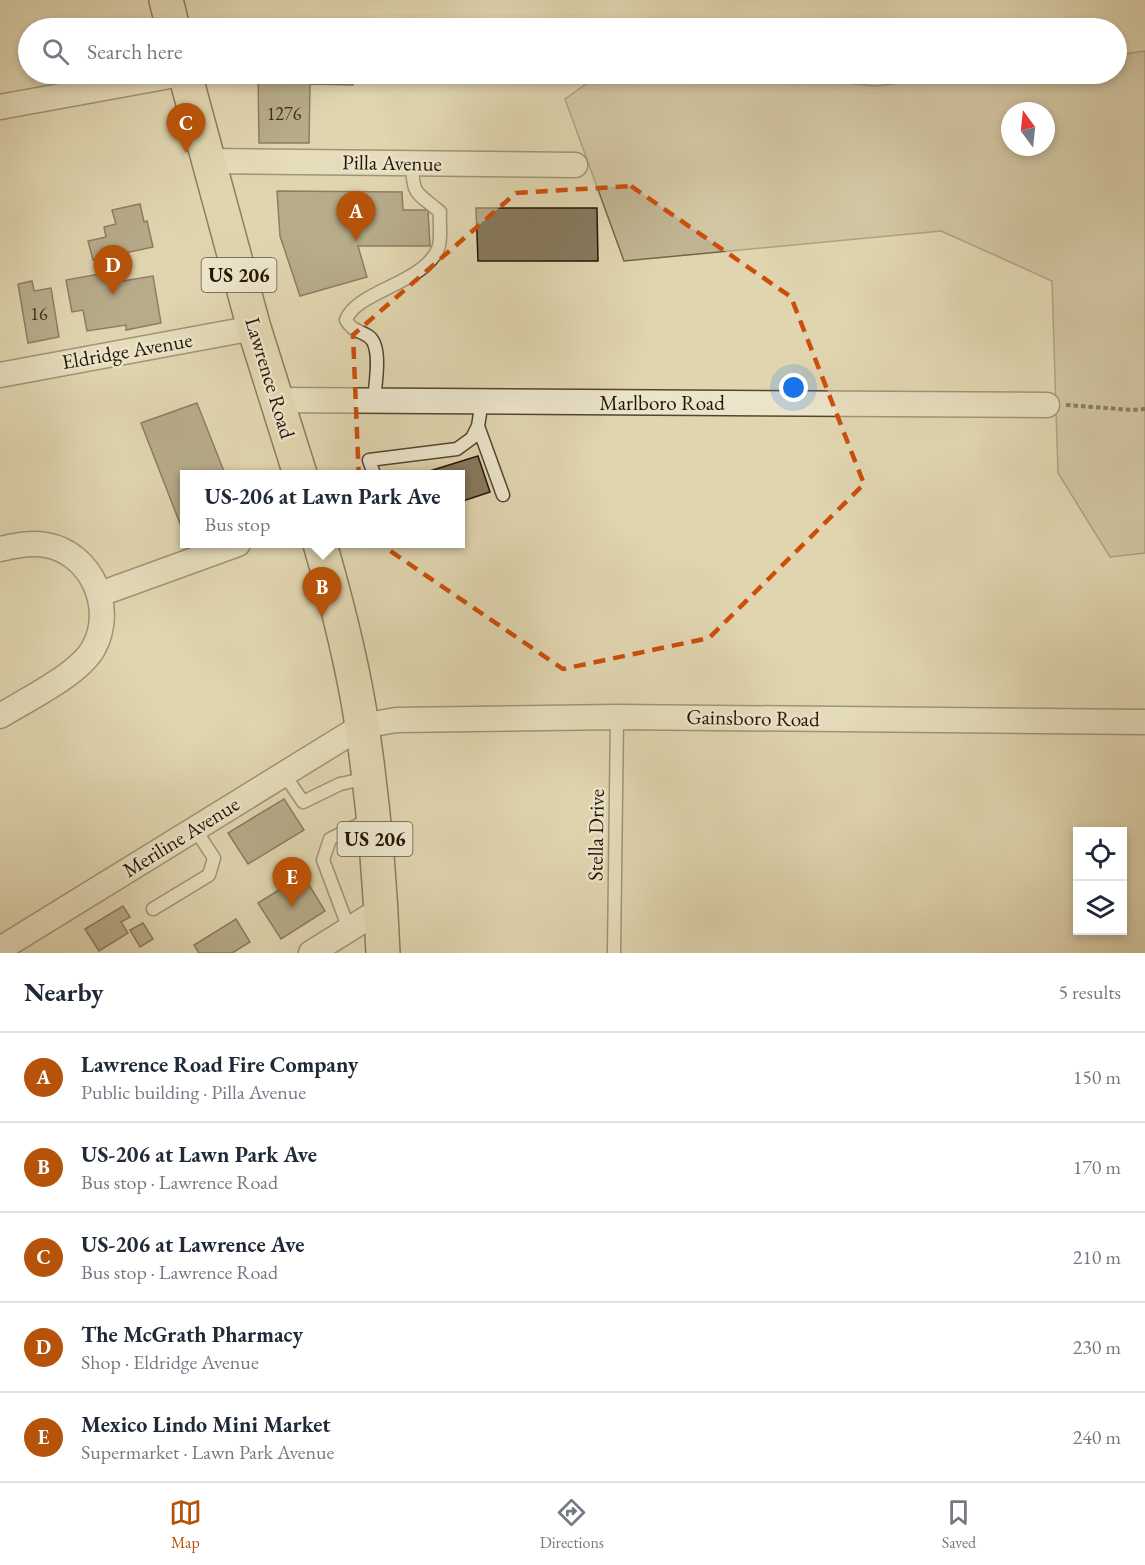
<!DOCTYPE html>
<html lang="en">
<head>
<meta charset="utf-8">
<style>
	body { margin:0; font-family:"EB Garamond",serif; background:#f6f6f7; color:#1f2937 }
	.controls { position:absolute; right:18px; bottom:18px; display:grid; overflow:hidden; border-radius:0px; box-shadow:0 3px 9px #0003 }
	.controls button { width:54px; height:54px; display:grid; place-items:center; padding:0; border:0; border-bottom:2px solid #e0e1e3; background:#fff; color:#1f2937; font:30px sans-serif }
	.compass { position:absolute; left:1001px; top:102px; width:54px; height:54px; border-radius:50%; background:#fff; box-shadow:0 3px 9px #0003; rotate:345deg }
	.you { position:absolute; left:794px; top:388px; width:21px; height:21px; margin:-15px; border:4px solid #fff; border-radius:50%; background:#1a73e8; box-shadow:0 0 0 9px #1a73e833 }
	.badge { display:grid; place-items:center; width:39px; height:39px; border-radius:50%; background:#b45309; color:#fff; font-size:20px; font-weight:700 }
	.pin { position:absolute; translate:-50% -50px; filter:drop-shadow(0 2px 3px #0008) }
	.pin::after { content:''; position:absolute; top:32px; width:21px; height:18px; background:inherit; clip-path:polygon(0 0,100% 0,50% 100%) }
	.popup { position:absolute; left:180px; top:470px; width:285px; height:78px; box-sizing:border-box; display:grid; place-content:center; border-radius:0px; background:#fff; filter:drop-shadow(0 2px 4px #0005); font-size:20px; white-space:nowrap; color:#747a83 }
	.popup b { font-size:22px; color:#1f2937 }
	.popup::after { content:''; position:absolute; left:50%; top:100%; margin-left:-12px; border:12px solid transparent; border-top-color:#fff }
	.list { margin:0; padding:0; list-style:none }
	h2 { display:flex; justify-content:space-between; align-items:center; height:78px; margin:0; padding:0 24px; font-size:26px }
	h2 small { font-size:20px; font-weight:400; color:#747a83 }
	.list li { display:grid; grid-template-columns:39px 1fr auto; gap:18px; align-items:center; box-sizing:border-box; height:90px; padding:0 24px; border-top:2px solid #e0e1e3 }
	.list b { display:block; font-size:22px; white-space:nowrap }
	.list p { margin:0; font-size:20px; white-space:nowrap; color:#747a83 }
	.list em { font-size:20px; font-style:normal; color:#747a83 }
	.icon { flex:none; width:33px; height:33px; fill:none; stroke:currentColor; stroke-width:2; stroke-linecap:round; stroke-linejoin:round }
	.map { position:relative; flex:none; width:1145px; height:953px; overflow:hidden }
	.search { position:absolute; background:#fff; box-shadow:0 3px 9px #0003; left:18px; right:18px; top:18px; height:66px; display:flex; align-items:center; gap:15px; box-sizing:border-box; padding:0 21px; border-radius:33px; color:#747a83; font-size:22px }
	.sheet { height:528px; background:#fff }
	nav { display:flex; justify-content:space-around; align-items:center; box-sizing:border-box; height:84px; border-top:2px solid #e0e1e3; background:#fff; font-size:16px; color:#747a83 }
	nav a { display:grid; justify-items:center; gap:3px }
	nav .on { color:#b45309 }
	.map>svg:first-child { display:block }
	.green { fill:#c0b492; stroke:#72644b; stroke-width:1.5; fill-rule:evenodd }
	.building { fill:#86795d; stroke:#251504; stroke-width:1.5 }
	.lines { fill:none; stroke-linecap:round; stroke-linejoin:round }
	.lane-casing { stroke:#54452f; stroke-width:15 }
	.street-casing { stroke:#54452f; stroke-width:27 }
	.primary-casing { stroke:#251504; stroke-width:36 }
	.path { stroke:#251504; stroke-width:4; stroke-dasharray:4.5 3; stroke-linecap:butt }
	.lane { stroke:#ebe4cb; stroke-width:12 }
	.street { stroke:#ebe4cb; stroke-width:24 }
	.primary { stroke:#e0d5af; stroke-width:33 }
	.marked { fill:none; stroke:#cb4f0b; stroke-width:4.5; stroke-dasharray:12 8; stroke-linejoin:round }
	.labels { text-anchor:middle; stroke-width:5; stroke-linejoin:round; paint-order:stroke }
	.number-label { font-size:18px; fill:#3d2e1a }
	.shield { fill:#ebe4cb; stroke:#605340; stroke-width:1.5 }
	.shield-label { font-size:20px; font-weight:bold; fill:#251504 }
	.street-label { font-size:21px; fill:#251504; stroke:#ebe4cb }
</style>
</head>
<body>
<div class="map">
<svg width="1145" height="953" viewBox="0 0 1145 953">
	<rect width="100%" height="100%" fill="#e0d5af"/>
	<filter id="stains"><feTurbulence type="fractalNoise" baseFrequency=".00333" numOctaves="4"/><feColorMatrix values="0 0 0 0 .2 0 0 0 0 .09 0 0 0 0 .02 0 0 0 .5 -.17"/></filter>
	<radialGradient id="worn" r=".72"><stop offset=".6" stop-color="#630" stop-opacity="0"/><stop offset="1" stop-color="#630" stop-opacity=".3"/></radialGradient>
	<path class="green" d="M1145,51V553L1110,557L1058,473L1052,281L941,231L624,261L565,99L600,74H754L876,86L971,74H1116L1117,55ZM1010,111H1046V147H1010Z"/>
	<path class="building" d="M258,74H354L353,85L310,84L309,143H259Z
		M277,191L402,192L403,210H428L430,246H358L367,277L300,296L280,236Z
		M140,204L144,222L147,221L153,247L93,260L88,241L106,237L104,227L116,224L112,210Z
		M476,208H597L598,261H478Z
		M121,270L123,281L153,276L161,323L126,330V325L87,331L83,310L72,312L66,280Z
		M32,281L34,291L51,288L59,337L28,343L18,284Z
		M197,403L225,474H184V534L141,423Z
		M478,456L490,492L460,502V474H420Z
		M284,799L304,830L248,864L228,833Z
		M303,875L325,911L281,939L258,903Z
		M123,906L130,917L121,922L128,933L99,951L85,929Z
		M236,919L250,942L232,953H199L194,945Z
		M143,923L153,939L140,947L130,930Z"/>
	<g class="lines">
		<g class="lane-casing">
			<path id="lane" d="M374,400C375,385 383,345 368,336C359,330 352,331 346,320C356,291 423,284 438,249C442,239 439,223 440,212C416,191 413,197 412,163
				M478,426L503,495
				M374,474L369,460L457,449L472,438L478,426L482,401
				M284,774L303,802L340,784L368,778
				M153,909L209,875L214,858L195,829
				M349,929L323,860L330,839L372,818
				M614,953L617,717"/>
		</g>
		<g class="street-casing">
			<path id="street" d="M0,107L181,74
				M208,161L575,165
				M0,375L254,328
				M276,400L1047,405
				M0,549C15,546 30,542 46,545C92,553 116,609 93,649C78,675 26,700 0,716
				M100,594L238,544
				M0,949L362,726L396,720L617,717L1145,722
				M311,953L380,910"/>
		</g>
		<g class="primary-casing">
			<path id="primary" d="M166,0L173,28
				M185,74L254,328L300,474
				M320,544C337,603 353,664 362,726C373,801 380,877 383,953"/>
		</g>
		<path class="path" d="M1066,405L1133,410L1145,409"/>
		<use href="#lane" class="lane"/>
		<use href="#street" class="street"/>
		<use href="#primary" class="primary"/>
	</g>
	<path d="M0 0H1145V953H0ZM631,186L791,297L864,484L709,638L563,669L361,531L353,335L516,193Z" fill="#e0d5af" fill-opacity=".55" fill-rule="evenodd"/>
	<path class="marked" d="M631,186L791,297L864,484L709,638L563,669L361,531L353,335L516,193Z"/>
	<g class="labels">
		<g class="number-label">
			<text x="284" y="120">1276</text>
			<text x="39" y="320">16</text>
		</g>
		<g class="shield">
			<rect x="201.5" y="258" width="75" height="34" rx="4.5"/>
			<rect x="337.5" y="822" width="75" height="34" rx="4.5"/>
		</g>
		<g class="shield-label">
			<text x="239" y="282">US 206</text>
			<text x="375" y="846">US 206</text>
		</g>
		<g class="street-label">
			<text transform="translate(392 163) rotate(1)" y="7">Pilla Avenue</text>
			<text transform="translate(127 351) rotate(-10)" y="7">Eldridge Avenue</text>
			<text transform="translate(270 378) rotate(73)" y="7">Lawrence Road</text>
			<text x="662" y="410">Marlboro Road</text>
			<text transform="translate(753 718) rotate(1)" y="7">Gainsboro Road</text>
			<text transform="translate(596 835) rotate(-89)" y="7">Stella Drive</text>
			<text transform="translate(181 837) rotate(-32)" y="7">Meriline Avenue</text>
		</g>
	</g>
	<rect width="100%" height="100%" filter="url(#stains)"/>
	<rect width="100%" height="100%" fill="url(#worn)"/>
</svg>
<div class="controls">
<button><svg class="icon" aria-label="locate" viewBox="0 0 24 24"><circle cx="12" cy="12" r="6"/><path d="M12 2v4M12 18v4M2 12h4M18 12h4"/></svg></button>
<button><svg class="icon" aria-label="layers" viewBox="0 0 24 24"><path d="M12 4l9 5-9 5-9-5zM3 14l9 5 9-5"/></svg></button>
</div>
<svg class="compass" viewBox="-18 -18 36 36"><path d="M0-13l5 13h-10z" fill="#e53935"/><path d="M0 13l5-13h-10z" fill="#747a83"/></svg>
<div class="you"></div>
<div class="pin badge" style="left:356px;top:241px">A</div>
<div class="pin badge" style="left:322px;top:617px">B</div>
<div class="popup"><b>US-206 at Lawn Park Ave</b>Bus stop</div>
<div class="pin badge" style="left:186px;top:153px">C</div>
<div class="pin badge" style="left:113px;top:295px">D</div>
<div class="pin badge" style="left:292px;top:907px">E</div>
<div class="search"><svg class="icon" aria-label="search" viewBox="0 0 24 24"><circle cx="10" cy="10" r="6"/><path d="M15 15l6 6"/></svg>Search here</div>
</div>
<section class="sheet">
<h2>Nearby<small>5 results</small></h2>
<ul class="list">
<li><span class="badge">A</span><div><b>Lawrence Road Fire Company</b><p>Public building · Pilla Avenue</p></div><em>150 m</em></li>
<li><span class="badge">B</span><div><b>US-206 at Lawn Park Ave</b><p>Bus stop · Lawrence Road</p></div><em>170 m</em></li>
<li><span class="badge">C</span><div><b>US-206 at Lawrence Ave</b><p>Bus stop · Lawrence Road</p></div><em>210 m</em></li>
<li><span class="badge">D</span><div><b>The McGrath Pharmacy</b><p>Shop · Eldridge Avenue</p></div><em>230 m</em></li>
<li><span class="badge">E</span><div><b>Mexico Lindo Mini Market</b><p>Supermarket · Lawn Park Avenue</p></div><em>240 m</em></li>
</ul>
</section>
<nav>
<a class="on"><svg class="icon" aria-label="map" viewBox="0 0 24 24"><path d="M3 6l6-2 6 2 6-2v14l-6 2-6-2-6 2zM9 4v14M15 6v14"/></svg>Map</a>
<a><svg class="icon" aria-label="directions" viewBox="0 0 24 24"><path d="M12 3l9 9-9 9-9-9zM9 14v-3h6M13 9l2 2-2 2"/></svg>Directions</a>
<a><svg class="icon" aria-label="saved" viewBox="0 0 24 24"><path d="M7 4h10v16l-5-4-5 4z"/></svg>Saved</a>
</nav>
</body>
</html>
